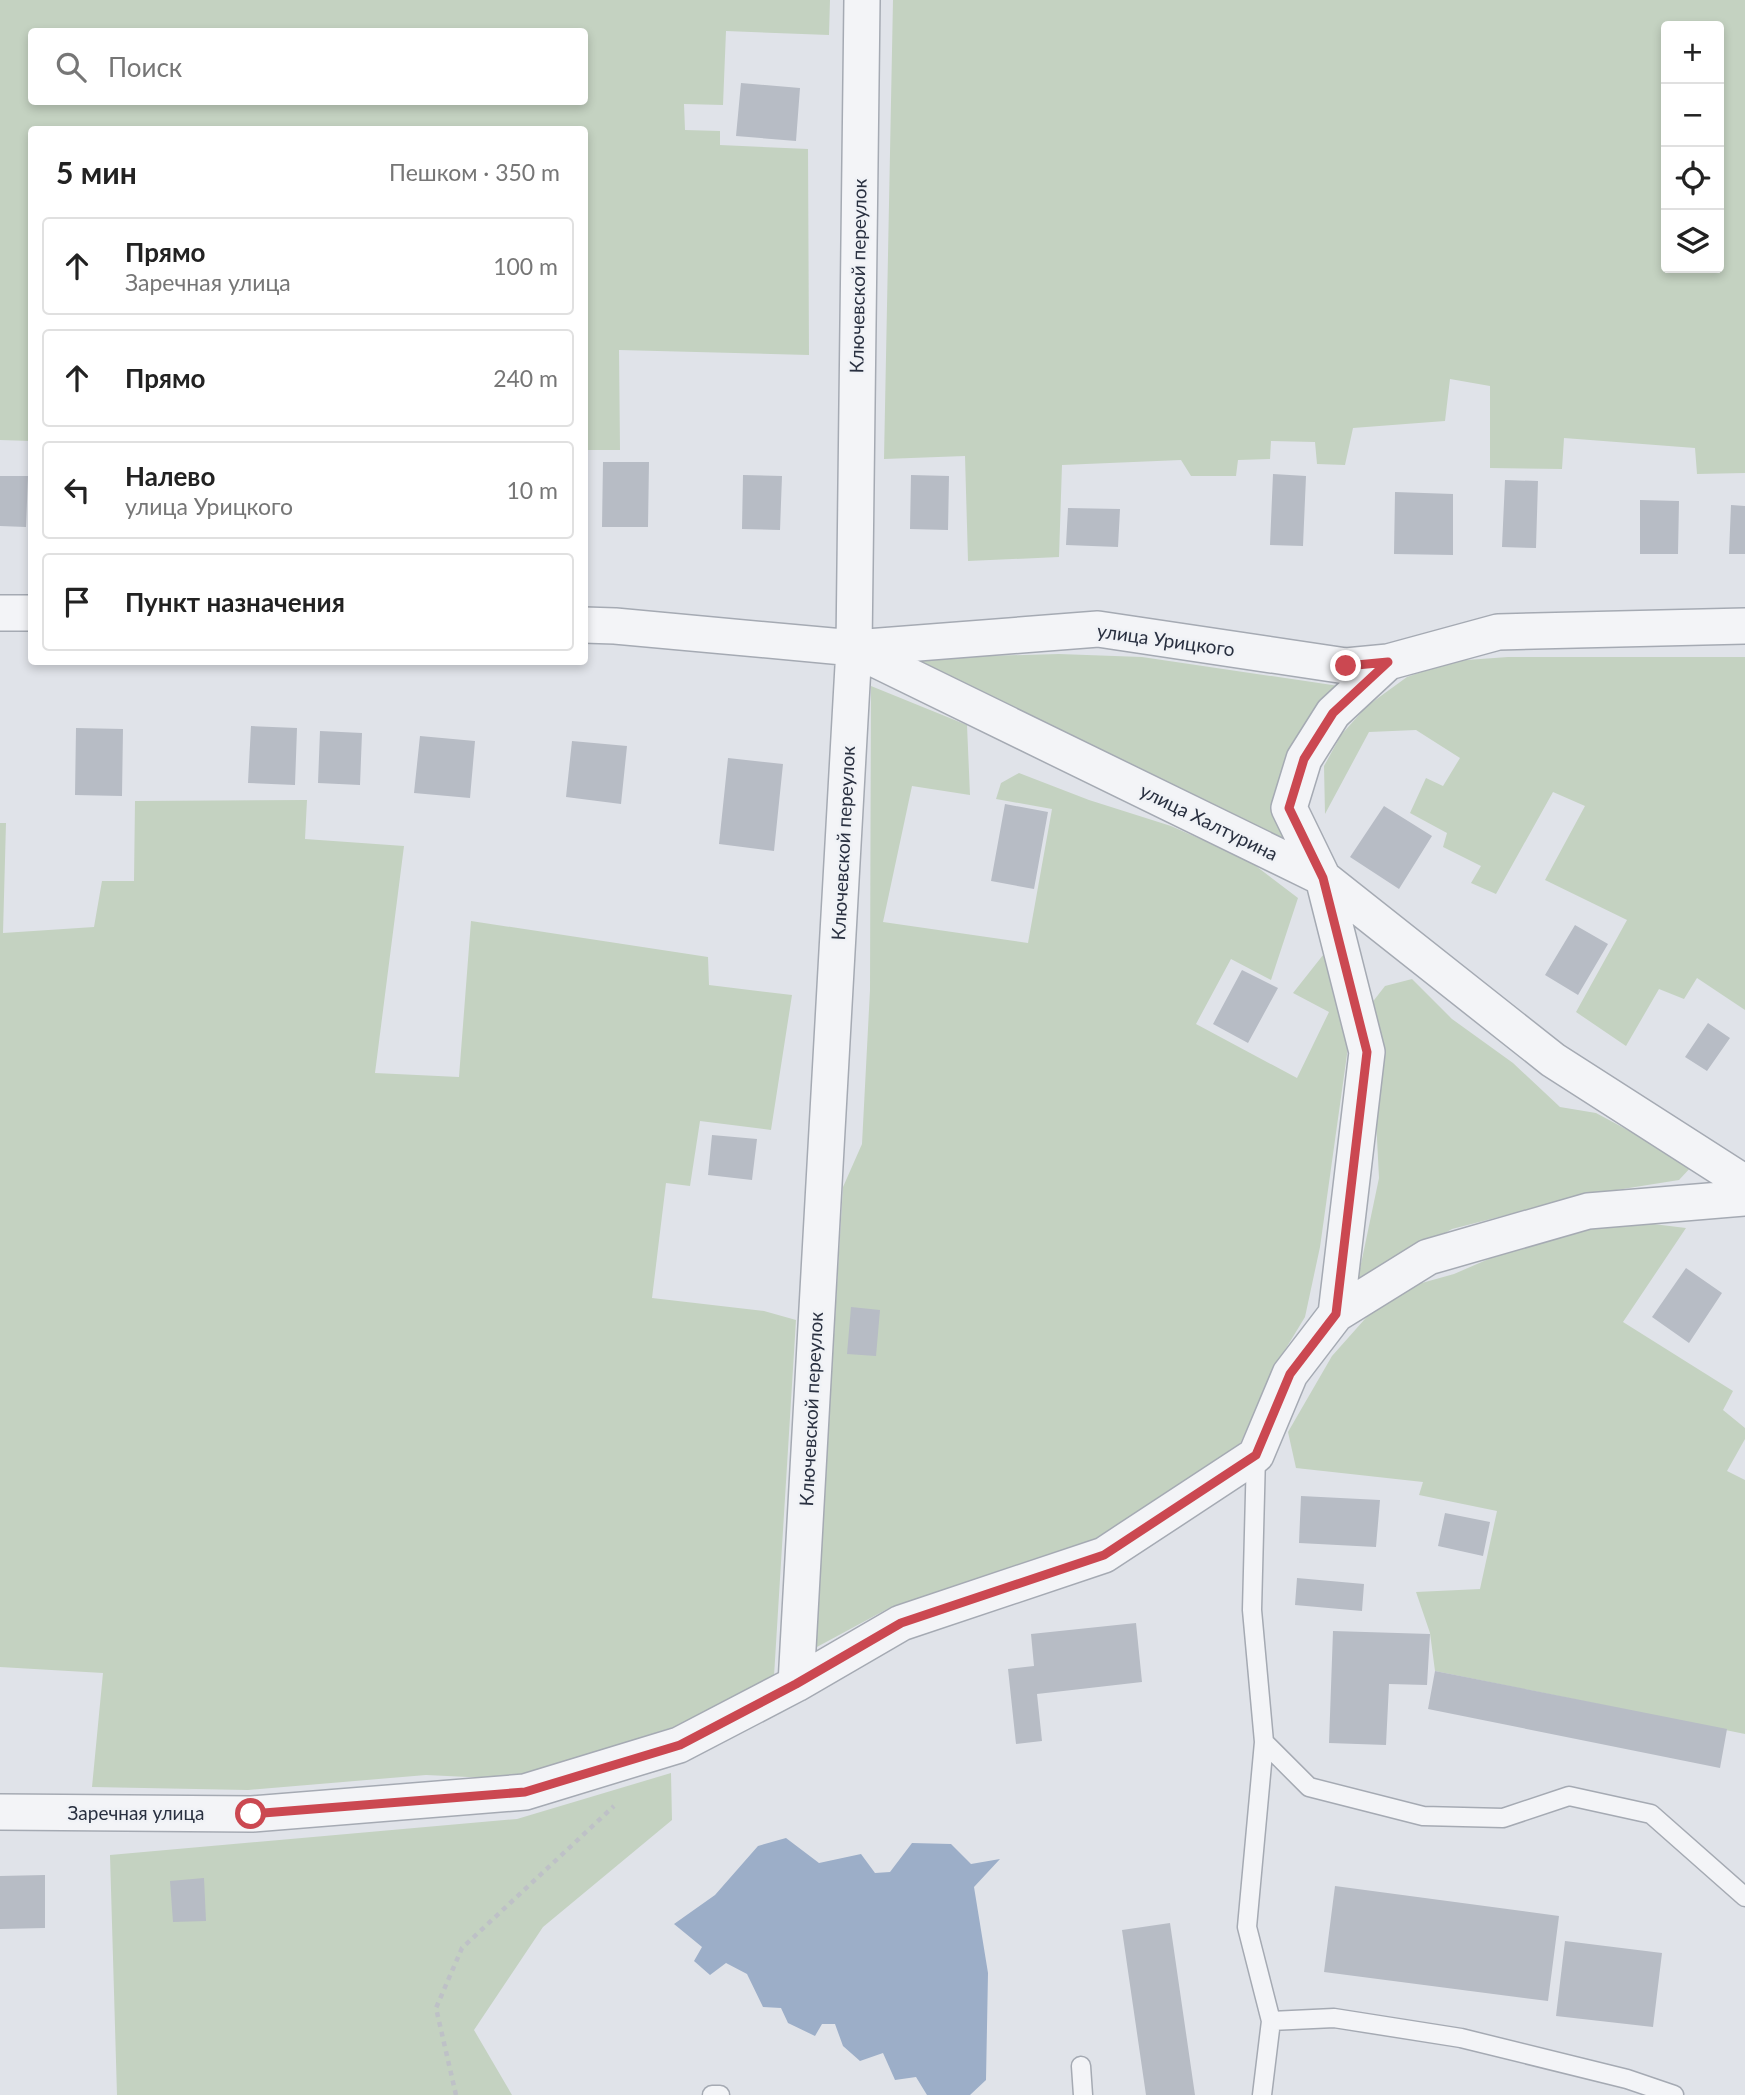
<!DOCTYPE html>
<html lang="ru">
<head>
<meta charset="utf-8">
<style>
	body { margin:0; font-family:Lato,sans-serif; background:#f2f2f2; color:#222 }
	.controls { position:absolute; right:21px; top:21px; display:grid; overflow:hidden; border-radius:7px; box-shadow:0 4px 10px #0003 }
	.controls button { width:63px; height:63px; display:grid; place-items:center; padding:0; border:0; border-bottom:2px solid #e0e0e0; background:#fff; color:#222; font:35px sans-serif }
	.stop { position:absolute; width:21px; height:21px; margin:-16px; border:5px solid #cb4851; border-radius:50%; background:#fff }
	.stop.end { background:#cb4851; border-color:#fff; box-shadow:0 2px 7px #0008 }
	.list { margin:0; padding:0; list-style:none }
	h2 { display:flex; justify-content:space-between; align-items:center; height:91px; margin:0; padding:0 28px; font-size:30px }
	h2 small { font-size:23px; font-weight:400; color:#767676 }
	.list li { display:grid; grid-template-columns:46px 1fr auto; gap:21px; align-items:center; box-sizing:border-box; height:98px; margin:0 14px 14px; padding:0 14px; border:2px solid #e0e0e0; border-radius:7px }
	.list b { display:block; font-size:26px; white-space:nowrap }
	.list p { margin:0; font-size:23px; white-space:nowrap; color:#767676 }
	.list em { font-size:23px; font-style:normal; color:#767676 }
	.icon { flex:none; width:38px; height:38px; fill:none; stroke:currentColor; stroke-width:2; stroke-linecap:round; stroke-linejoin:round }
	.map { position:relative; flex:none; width:1745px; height:2095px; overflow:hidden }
	.search { position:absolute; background:#fff; box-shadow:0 4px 10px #0003; left:28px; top:28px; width:560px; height:77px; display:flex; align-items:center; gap:18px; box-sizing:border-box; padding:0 24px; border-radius:7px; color:#767676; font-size:26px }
	.panel { position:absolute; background:#fff; box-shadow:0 4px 10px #0003; left:28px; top:126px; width:560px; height:539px; border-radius:7px }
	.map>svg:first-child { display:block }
	.green { fill:#c4d2c1; fill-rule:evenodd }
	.water { fill:#9caec8 }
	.building { fill:#b7bcc5 }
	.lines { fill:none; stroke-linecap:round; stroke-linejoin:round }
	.lane-casing { stroke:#a5aab3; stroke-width:21 }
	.street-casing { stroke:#a5aab3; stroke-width:38 }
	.path { stroke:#bec1c7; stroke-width:4.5; stroke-dasharray:5 5; stroke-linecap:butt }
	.lane { stroke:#f3f4f7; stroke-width:18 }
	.street { stroke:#f3f4f7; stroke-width:35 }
	.route { stroke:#cb4851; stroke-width:9 }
	.labels { text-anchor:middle; stroke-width:5; stroke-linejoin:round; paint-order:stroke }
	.street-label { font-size:19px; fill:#293040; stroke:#f0f2f6 }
</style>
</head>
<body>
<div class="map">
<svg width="1745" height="2095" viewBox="0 0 1745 2095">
	<rect width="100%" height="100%" fill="#e0e3e9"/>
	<path class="green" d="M0,0H830L829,35L726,31L723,105L684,104L685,130L720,131V145L808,149L809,355L619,350L620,450H585L584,130H32L31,441L0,440ZM32,32H584V102H32Z
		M893,0H1745V473L1697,474L1695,448L1564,438L1562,469L1490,468V386L1450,379L1445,421L1353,428L1345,465L1317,464L1315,442L1271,441L1270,459L1238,460L1236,476H1191L1181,460L1062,465L1059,557L968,561L965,456L884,459ZM1666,26H1719V268H1666Z
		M1059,654L1142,657L1339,686L1304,724L1285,762L1277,810L1291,846L912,658Z
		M1508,657H1745V1010L1697,978L1684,999L1659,989L1626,1046L1576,1012L1627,920L1545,880L1585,806L1553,792L1496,894L1471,883L1481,866L1443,847L1447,833L1410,813L1426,778L1443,786L1460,758L1416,730L1369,732L1325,814L1324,766L1341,735L1367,706L1407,677L1453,661Z
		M871,686L967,725L970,795L912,786L883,922L1028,943L1052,809L996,799L1001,783L1019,773L1089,800L1171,826L1248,860L1298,898L1271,980L1231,959L1196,1024L1297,1078L1329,1012L1293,993L1327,950L1350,1033L1320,1247L1305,1317L1274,1368L1241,1442L1206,1475L1090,1545L891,1607L815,1648L843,1187L862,1144L870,990Z
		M307,800L305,839L404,846L375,1073L459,1077L471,921L708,957L709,985L792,995L771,1130L700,1121L690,1186L666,1183L652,1298L764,1311L796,1320L774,1676L705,1717L510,1779L426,1775L248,1790L92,1787L103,1673L0,1667V823H6L3,933L94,927L102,881H134L135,801Z
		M1412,979L1452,1019L1513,1063L1560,1107L1596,1113L1693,1165L1679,1180L1585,1195L1452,1229L1357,1283L1379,1178L1376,1119L1383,1063L1371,1004L1385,986Z
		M1645,1223L1686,1228L1623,1322L1733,1391L1723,1410L1745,1428V1439L1727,1471L1745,1480V1734L1435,1671L1430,1633L1416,1592L1480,1589L1497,1511L1419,1495L1423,1482L1296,1468L1288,1432L1332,1356L1372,1311L1411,1286L1454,1274L1507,1251L1583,1227Z
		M671,1773L672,1820L543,1927L474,2030L512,2095H117L110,1855L517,1819Z"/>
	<path class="water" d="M786,1838L819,1863L861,1854L875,1873L890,1872L912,1843L951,1844L971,1864L1000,1859L974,1887L988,1973L986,2080L970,2095H927L916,2077L895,2080L883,2053L860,2061L843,2046L835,2024H822L815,2036L788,2023L781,2008L763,2007L747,1974L726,1963L710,1975L694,1961L702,1947L674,1924L715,1895L758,1846Z"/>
	<path class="building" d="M741,83L800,88L796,141L736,136Z
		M603,462H649L648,527H602Z
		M1273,474L1306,476L1303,546L1270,545Z
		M743,475L782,476L780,530L742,529Z
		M911,475L949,476L948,530L910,529Z
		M0,476H28L26,527L0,526Z
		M1505,480L1538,481L1536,548L1502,547Z
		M1395,492L1453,494V555L1394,554Z
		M1640,500L1679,501L1678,554H1640Z
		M1731,505L1745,506V554H1729Z
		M1068,508L1120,509L1118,547L1066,545Z
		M251,726L297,728L295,785L248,783Z
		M76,728L123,729L122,796L75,795Z
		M320,731L362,733L360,785L318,783Z
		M420,736L475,741L470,798L414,793Z
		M572,741L627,746L621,804L566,797Z
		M728,758L783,764L774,851L719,844Z
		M1005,804L1048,812L1034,889L991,881Z
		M1384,806L1432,836L1399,889L1350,857Z
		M1575,925L1608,944L1578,995L1545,975Z
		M1242,970L1278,988L1248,1043L1213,1024Z
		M1708,1023L1730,1038L1707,1071L1685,1057Z
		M712,1135L757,1139L752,1180L708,1175Z
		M1686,1268L1722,1293L1689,1343L1652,1317Z
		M851,1307L880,1310L876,1356L847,1354Z
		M1301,1496L1380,1500L1376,1547L1299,1543Z
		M1445,1513L1490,1522L1483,1556L1438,1546Z
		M1297,1578L1364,1584L1362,1611L1295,1605Z
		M1136,1623L1142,1682L1037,1694L1042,1741L1016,1744L1008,1669L1034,1666L1031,1634Z
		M1333,1631L1430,1634L1427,1685L1389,1684L1386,1745L1329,1743Z
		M1435,1671L1727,1729L1720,1768L1428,1709Z
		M45,1875V1928L0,1929V1876Z
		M204,1878L206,1921L173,1922L170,1881Z
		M1335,1886L1559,1916L1548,2001L1324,1972Z
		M1170,1923L1195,2095H1146L1122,1930Z
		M1565,1941L1662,1953L1653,2027L1556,2016Z"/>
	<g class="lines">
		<g class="lane-casing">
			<path id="lane" d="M1256,1455L1252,1610L1264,1742L1247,1927L1271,2021L1334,2018L1461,2038L1627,2079L1674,2095
				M1264,1742L1309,1787L1423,1816L1503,1818L1569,1796L1651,1814L1745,1897
				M1081,2066L1083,2095
				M712,2095H720
				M1262,2095L1271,2021"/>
		</g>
		<g class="street-casing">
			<path id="street" d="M0,613H32
				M584,625L615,626L854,648L1098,629L1346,666L1388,662L1498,632L1745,626
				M854,649L1323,878L1553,1060L1745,1183
				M1336,1314L1428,1257L1588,1211L1745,1198
				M796,1684L854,648L862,0
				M0,1812L252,1814L525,1792L679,1745L796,1684L901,1623L1104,1555L1256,1455L1290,1374L1336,1314L1367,1052L1323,878L1289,808L1304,759L1333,713L1388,662"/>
		</g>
		<path class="path" d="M456,2095L436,2008L462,1948L614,1806"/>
		<use href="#lane" class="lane"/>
		<use href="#street" class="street"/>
	</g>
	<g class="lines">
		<path class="route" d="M251,1814L525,1792L680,1745L796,1684L901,1623L1104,1555L1256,1455L1290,1374L1336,1314L1367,1052L1323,878L1289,808L1304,759L1333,713L1388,662L1346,666"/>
	</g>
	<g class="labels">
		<g class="street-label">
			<text transform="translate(858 276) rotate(-89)" y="7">Ключевской переулок</text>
			<text transform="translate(1166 640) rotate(8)" y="7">улица Урицкого</text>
			<text transform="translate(1209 822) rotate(26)" y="7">улица Халтурина</text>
			<text transform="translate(843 843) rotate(-87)" y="7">Ключевской переулок</text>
			<text transform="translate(811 1409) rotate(-87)" y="7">Ключевской переулок</text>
			<text x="136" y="1820">Заречная улица</text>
		</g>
	</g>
</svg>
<div class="controls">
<button>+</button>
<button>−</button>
<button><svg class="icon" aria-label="locate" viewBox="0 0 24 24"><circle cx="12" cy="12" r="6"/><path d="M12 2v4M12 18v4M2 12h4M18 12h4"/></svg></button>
<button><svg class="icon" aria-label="layers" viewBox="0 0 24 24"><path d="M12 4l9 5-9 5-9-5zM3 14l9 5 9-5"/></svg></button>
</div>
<div class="stop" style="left:251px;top:1814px"></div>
<div class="stop end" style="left:1346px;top:666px"></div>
<div class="search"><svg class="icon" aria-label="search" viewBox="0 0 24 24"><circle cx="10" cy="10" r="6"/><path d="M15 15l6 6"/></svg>Поиск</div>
<section class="panel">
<h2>5 мин<small>Пешком · 350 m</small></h2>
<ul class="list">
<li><svg class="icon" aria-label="ahead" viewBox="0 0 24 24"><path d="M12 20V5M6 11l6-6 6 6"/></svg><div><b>Прямо</b><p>Заречная улица</p></div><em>100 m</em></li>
<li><svg class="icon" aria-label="ahead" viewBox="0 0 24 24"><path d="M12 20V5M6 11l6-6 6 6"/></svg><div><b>Прямо</b></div><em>240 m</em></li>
<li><svg class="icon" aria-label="left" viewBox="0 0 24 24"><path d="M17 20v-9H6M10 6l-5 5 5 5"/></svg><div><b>Налево</b><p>улица Урицкого</p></div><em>10 m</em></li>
<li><svg class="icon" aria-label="arrive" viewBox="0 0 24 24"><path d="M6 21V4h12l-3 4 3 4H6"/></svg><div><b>Пункт назначения</b></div></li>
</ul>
</section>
</div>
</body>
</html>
